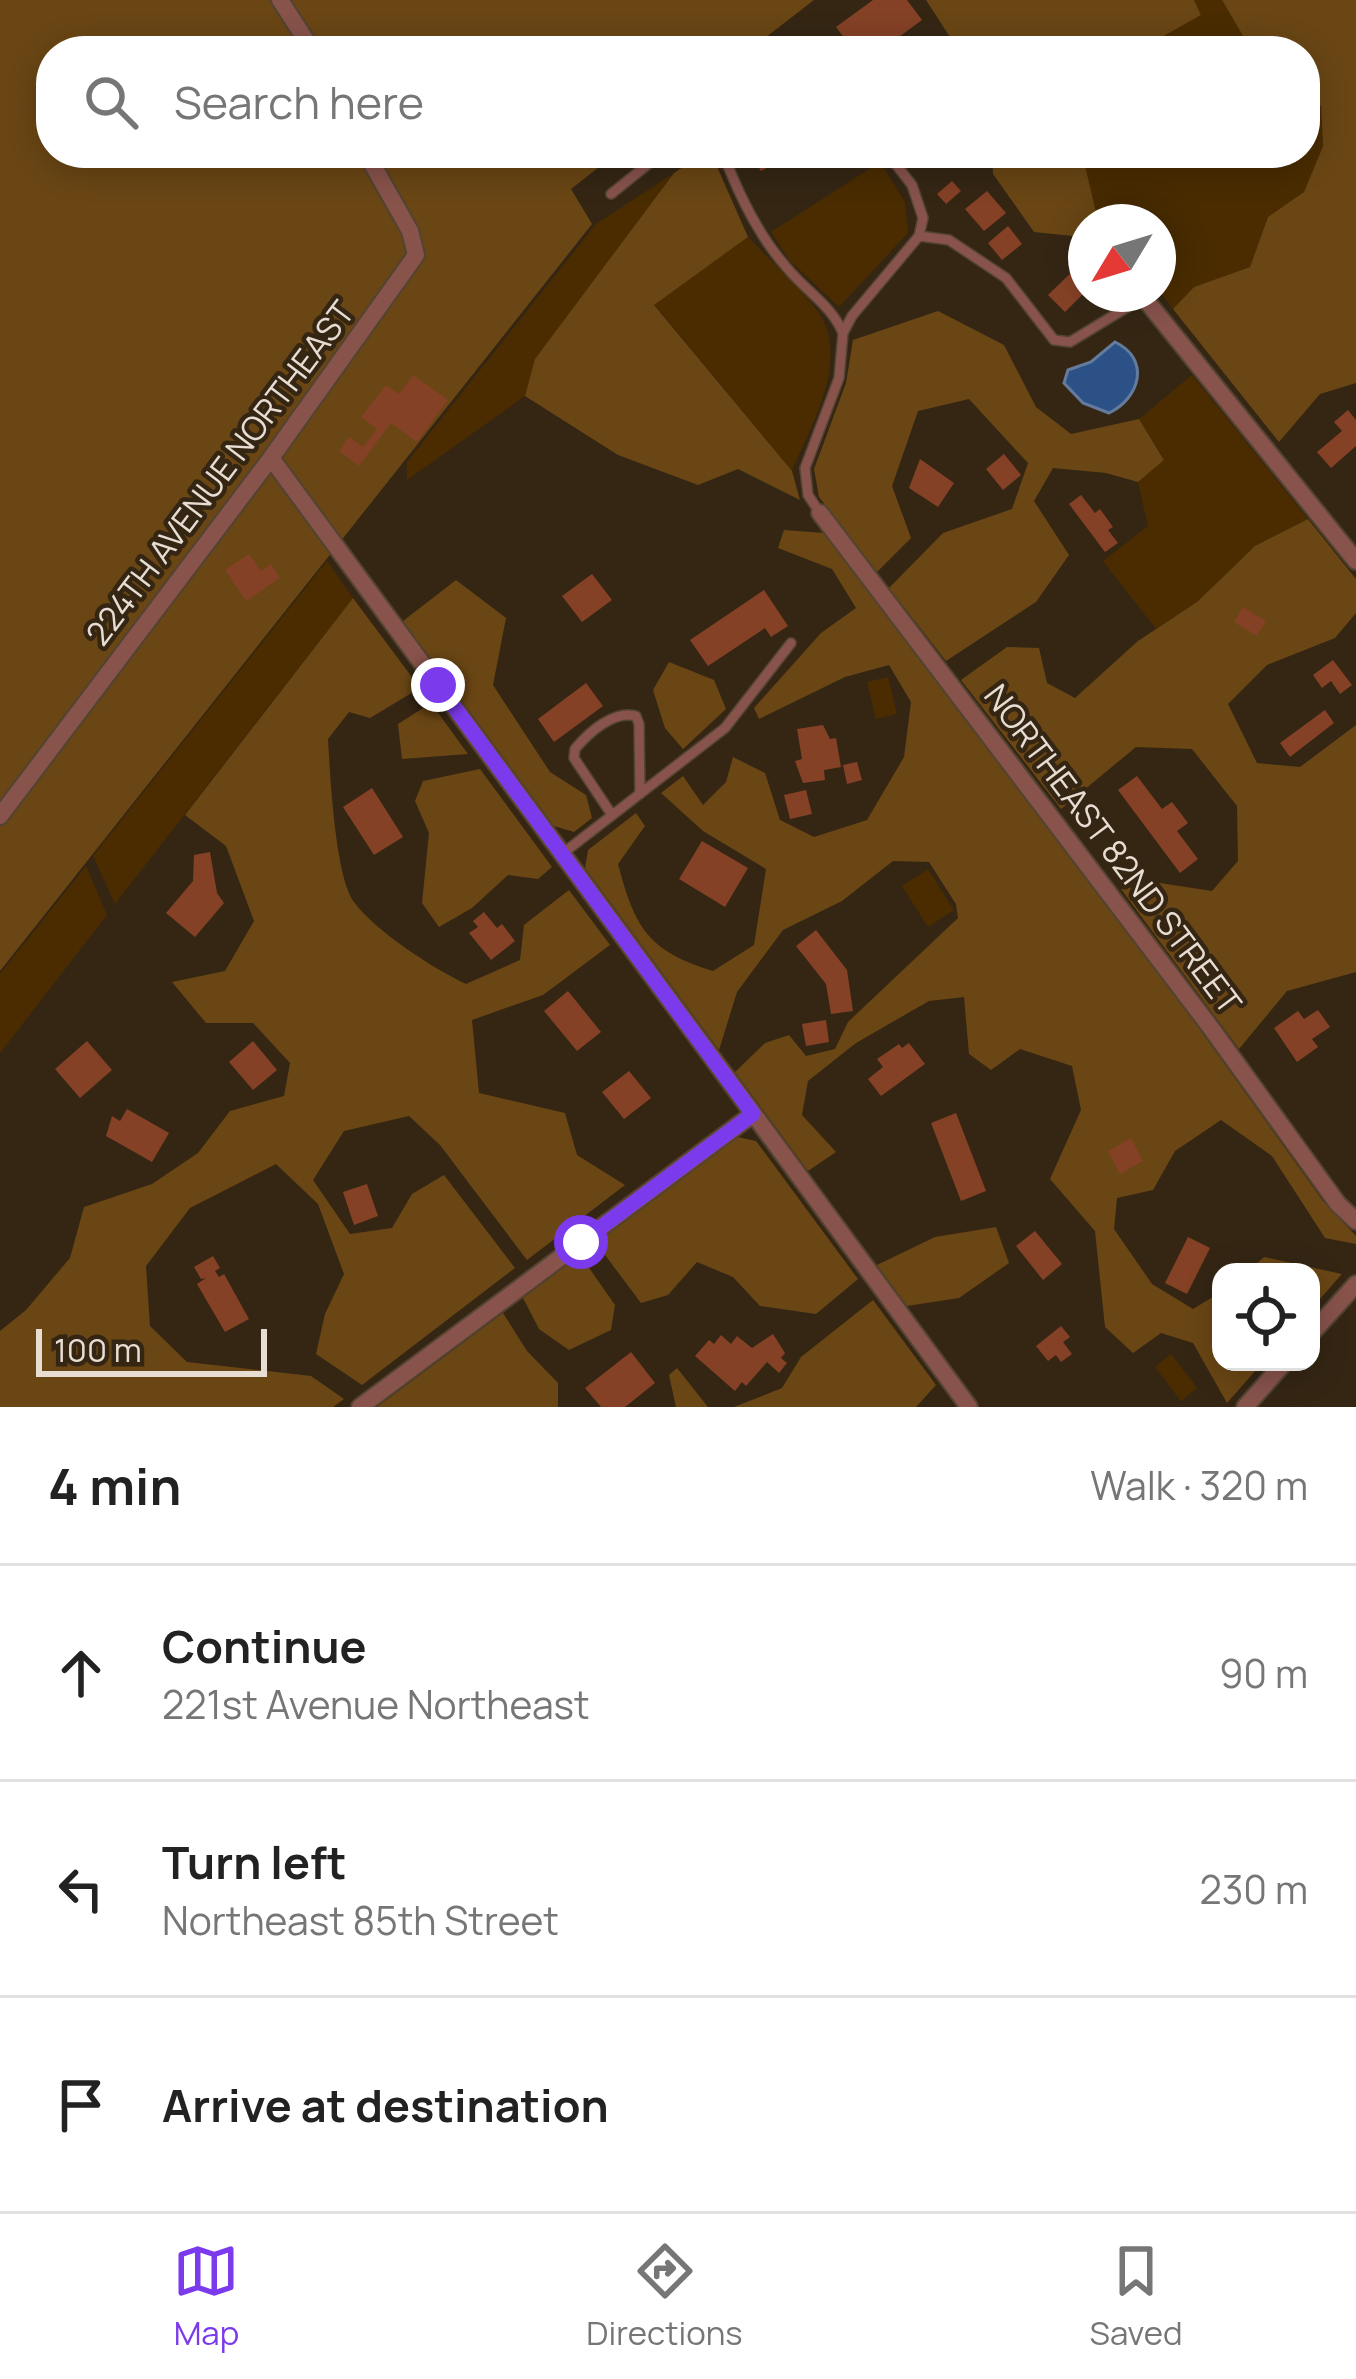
<!DOCTYPE html>
<html lang="en">
<head>
<meta charset="utf-8">
<style>
	body { margin:0; font-family:Manrope,sans-serif; background:#f2f2f2; color:#222 }
	.controls { position:absolute; right:36px; bottom:36px; display:grid; overflow:hidden; border-radius:24px; box-shadow:0 6px 30px #0003 }
	.controls button { width:108px; height:108px; display:grid; place-items:center; padding:0; border:0; border-bottom:3px solid #e0e0e0; background:#fff; color:#222; font:60px sans-serif }
	.compass { position:absolute; left:1068px; top:204px; width:108px; height:108px; border-radius:50%; background:#fff; box-shadow:0 6px 30px #0003; rotate:232deg }
	.scale { position:absolute; left:36px; bottom:30px; width:231px; box-sizing:border-box; padding-left:12px; border:6px solid #e8ddd2; border-top:0; font-size:33px; line-height:42px; white-space:nowrap; color:#e8ddd2; -webkit-text-stroke:9px #352614; paint-order:stroke }
	.stop { position:absolute; width:36px; height:36px; margin:-27px; border:9px solid #7c3aed; border-radius:50%; background:#fff }
	.stop.end { background:#7c3aed; border-color:#fff; box-shadow:0 3px 12px #0008 }
	.list { margin:0; padding:0; list-style:none }
	h2 { display:flex; justify-content:space-between; align-items:center; height:156px; margin:0; padding:0 48px; font-size:51px }
	h2 small { font-size:39px; font-weight:400; color:#767676 }
	.list li { display:grid; grid-template-columns:78px 1fr auto; gap:36px; align-items:center; box-sizing:border-box; height:216px; padding:0 48px; border-top:3px solid #e0e0e0 }
	.list b { display:block; font-size:45px; white-space:nowrap }
	.list p { margin:0; font-size:39px; white-space:nowrap; color:#767676 }
	.list em { font-size:39px; font-style:normal; color:#767676 }
	.icon { flex:none; width:66px; height:66px; fill:none; stroke:currentColor; stroke-width:2; stroke-linecap:round; stroke-linejoin:round }
	.map { position:relative; flex:none; width:1356px; height:1407px; overflow:hidden }
	.search { position:absolute; background:#fff; box-shadow:0 6px 30px #0003; left:36px; right:36px; top:36px; height:132px; display:flex; align-items:center; gap:30px; box-sizing:border-box; padding:0 42px; border-radius:48px; color:#767676; font-size:45px }
	.sheet { height:804px; background:#fff }
	nav { display:flex; justify-content:space-around; align-items:center; box-sizing:border-box; height:168px; border-top:3px solid #e0e0e0; background:#fff; font-size:33px; color:#767676 }
	nav a { display:grid; justify-items:center; gap:6px }
	nav .on { color:#7c3aed }
	.map>svg:first-child { display:block }
	.green { fill:#4a2c00 }
	.forest { fill:#6a4614 }
	.water { fill:#2b5187; stroke:#647b9e; stroke-width:3 }
	.building { fill:#844126 }
	.lines { fill:none; stroke-linecap:round; stroke-linejoin:round }
	.service-casing { stroke:#524332; stroke-width:12 }
	.minor-casing { stroke:#524332; stroke-width:20 }
	.service { stroke:#87534b; stroke-width:9 }
	.minor { stroke:#87534b; stroke-width:16 }
	.route { stroke:#7c3aed; stroke-width:15 }
	.labels { text-anchor:middle; stroke-width:9; stroke-linejoin:round; paint-order:stroke }
	.street-label { font-size:33px; fill:#e8ddd2; stroke:#352614 }
</style>
</head>
<body>
<div class="map">
<svg width="1356" height="1407" viewBox="0 0 1356 1407">
	<rect width="100%" height="100%" fill="#352614"/>
	<path class="green" d="M1194,0H1222L1249,46L1257,51H1137L1201,15Z
		M1305,89L1321,106L1323,146L1304,192L1268,217L1250,267L1194,287L1173,309L1158,290V222H1104L1096,212L1082,153H1305Z
		M880,162L905,202L908,233L839,307L789,260L771,232Z
		M674,173L536,359L525,396L407,480V462L596,224Z
		M748,237C765,256 814,300 823,320C846,369 810,427 792,471L654,304Z
		M1192,375L1308,519L1255,546L1197,602L1156,629L1103,561L1148,526L1138,482L1164,459L1139,419Z
		M327,561L353,598L115,904L93,856Z
		M888,677L897,714L876,719L867,682Z
		M86,866L107,915L0,1053V974Z
		M928,869L954,910L928,927L902,886Z
		M1171,1354L1197,1388L1181,1401L1155,1367Z"/>
	<path class="forest" d="M0,0H814L748,51H51V153H617L571,189L592,224L0,971Z
		M926,0H1194L1201,15L1137,51H959Z
		M1222,0H1356V383L1320,394L1279,442L1173,309L1194,287L1250,267L1268,217L1304,192L1323,146L1321,106L1305,89V51H1257L1249,46Z
		M704,153H711L748,237L654,305L792,471L800,500L738,469L698,485L618,455L525,396L535,359L674,173Z
		M992,153H1082L1096,212L1091,222H1086L1082,237L1034,232L993,174Z
		M938,311L1004,345L1036,407L1071,434L1139,419L1164,460L1138,482L1106,473L1053,468L1034,501L1069,555L1036,602L946,661L889,588L943,533L1012,509L1028,463L969,399L918,411L892,486L911,538L877,572L819,497L814,469L846,383L853,340Z
		M1308,519L1356,579V613L1335,638L1267,665L1228,704L1257,763L1300,767L1356,725V972L1287,991L1239,1049L1121,889L1160,883L1212,891L1238,861L1237,806L1192,749L1136,747L1061,809L961,680L1007,647L1039,648L1047,683L1075,698L1138,641L1197,602L1255,546Z
		M784,530L824,533L1193,1020L1323,1201L1356,1236V1244L1325,1238L1272,1156L1221,1120L1175,1151L1153,1190L1117,1198L1114,1229L1152,1284L1193,1309L1221,1292V1362H1263L1227,1403L1193,1343L1161,1333L1133,1353L1105,1327L1095,1231L1050,1179L1081,1110L1072,1066L1020,1049L991,1070L969,1054L964,997L929,1001L856,1043L808,1081L802,1115L836,1152L808,1171L735,1072L765,1043L789,1035L806,1056L835,1049L848,1022L958,918L956,904L929,862L893,861L842,901L783,930L737,992L719,1050L585,868L588,850L636,813L645,826L618,864C635,928 648,951 713,971L754,945L766,869L703,831L661,793L683,776L703,805L726,782L733,757L765,773L780,820L814,837L867,820L904,757L911,702L889,665L845,677L759,719L754,708L821,633L856,608L832,569L778,548Z
		M456,580L506,618L493,685L550,772L586,795L592,818L574,832L554,826L403,621Z
		M353,598L420,688L370,718L349,712L328,739C330,773 335,876 354,902C375,931 434,969 466,984L520,960L524,925L569,890L610,945L543,995L472,1020L479,1093L565,1113L577,1155L625,1185L527,1260L440,1145L409,1116L344,1131L313,1180L350,1234L392,1228L412,1194L444,1175L515,1268L362,1385L316,1354L325,1314L344,1274L318,1204L276,1164L190,1208L146,1266L150,1326L187,1362L311,1376L344,1399L333,1407H0V1331L26,1310L70,1258L84,1207L152,1184L198,1153L230,1111L284,1096L290,1063L253,1023H206L172,982L225,971L254,921L226,846L185,815Z
		M669,662L714,680L726,709L683,749L665,728L653,690Z
		M431,703L468,754L402,759L398,724Z
		M480,769L552,867L538,879L508,875L472,908L439,927L422,903L429,833L415,801L423,781Z
		M738,1137L756,1141L858,1279L816,1314L760,1306L733,1277L697,1262L668,1295L641,1303L596,1243Z
		M996,1227L1009,1263L959,1298L907,1306L877,1265L935,1237Z
		M580,1255L615,1305L611,1330L569,1350L539,1329L523,1298Z
		M1264,1257L1342,1274L1311,1309V1272H1247Z
		M873,1300L936,1385L916,1407H734L782,1388L801,1357Z
		M503,1313L527,1351L558,1383V1407H377Z
		M677,1368L708,1407H676L669,1375Z"/>
	<path class="water" d="M1115,342C1151,359 1140,398 1109,413L1083,403L1064,383L1068,370L1091,362Z"/>
	<path class="building" d="M873,0H907L922,20L880,51H854L836,27Z
		M750,153H767L774,164L761,171Z
		M776,153H803L783,165Z
		M952,181L961,191L946,204L937,194Z
		M987,191L1006,213L984,231L965,209Z
		M1008,226L1022,244L1002,260L988,243Z
		M1082,262L1086,266V291L1065,312L1048,295Z
		M413,375L448,400L417,442L391,423L359,466L339,451L349,437L363,447L377,429L361,417L386,385L399,394Z
		M1348,410L1356,420V446L1331,468L1317,452L1342,431L1334,422Z
		M1004,454L1021,475L1003,490L986,469Z
		M920,459L954,483L938,507L909,488Z
		M1081,495L1095,513L1100,509L1113,527L1108,530L1118,543L1105,552L1069,504Z
		M249,554L261,571L271,564L280,578L246,601L225,570Z
		M592,574L612,600L582,622L562,596Z
		M764,590L788,626L771,637L765,628L708,666L690,640Z
		M1243,607L1266,621L1257,636L1234,622Z
		M1333,660L1352,685L1340,694L1331,681L1322,688L1313,675Z
		M586,683L603,706L554,742L538,719Z
		M1325,710L1334,723L1290,757L1280,743Z
		M823,725L830,739L836,738L841,767L824,770L825,780L803,783L795,761L802,759L797,729Z
		M857,762L862,780L847,784L843,765Z
		M1137,776L1162,809L1172,802L1188,823L1177,831L1198,859L1180,873L1118,790Z
		M372,788L403,837L374,855L343,807Z
		M806,790L812,814L790,819L784,795Z
		M702,841L748,868L725,907L679,879Z
		M210,852L217,893L224,903L195,937L166,913L193,881L194,855Z
		M484,912L497,928L502,924L515,941L491,960L469,933L478,927L473,921Z
		M816,930L847,970L853,1011L831,1014L826,984L796,946Z
		M568,991L601,1032L577,1051L544,1011Z
		M1318,1010L1330,1027L1312,1039L1318,1047L1297,1062L1274,1028L1298,1011L1304,1019Z
		M826,1020L829,1042L806,1046L802,1024Z
		M87,1041L112,1070L80,1098L55,1069Z
		M253,1041L277,1070L253,1090L229,1062Z
		M909,1043L925,1064L881,1096L868,1079L883,1067L877,1059L899,1044L902,1048Z
		M629,1071L651,1098L624,1119L602,1092Z
		M127,1109L169,1133L152,1162L106,1136L112,1116L120,1121Z
		M956,1113L986,1191L961,1201L931,1123Z
		M1131,1138L1143,1161L1120,1174L1108,1151Z
		M367,1184L378,1216L354,1225L343,1192Z
		M1035,1231L1062,1264L1043,1280L1016,1246Z
		M1188,1237L1210,1248L1187,1294L1165,1283Z
		M213,1256L220,1268L215,1271L219,1277L224,1274L249,1319L225,1332L197,1284L206,1278L201,1279L194,1267Z
		M1061,1326L1070,1337L1063,1342L1072,1354L1061,1362L1056,1355L1048,1361L1036,1346Z
		M773,1334L785,1353L781,1358L787,1363L779,1373L767,1362L746,1386L742,1382L735,1391L695,1356L709,1340L714,1344L721,1335L731,1344L737,1336L752,1348Z
		M631,1352L655,1383L625,1407H601L585,1388Z"/>
	<g class="lines">
		<g class="service-casing">
			<path id="service" d="M723,153C738,193 759,237 788,269C807,292 831,305 843,333
				M611,194L662,153
				M919,236L949,240L1006,278L1054,340L1070,342L1144,297
				M820,513L808,495L805,468L839,378L843,333L852,316L919,236L923,218L912,185L887,153
				M612,815L574,758L575,749C589,732 614,710 636,716L639,724L640,794
				M562,854L725,728L791,643"/>
		</g>
		<g class="minor-casing">
			<path id="minor" d="M280,0L313,51
				M1141,294L1356,561
				M271,458L969,1407
				M820,513L1211,1028L1338,1204L1356,1221
				M0,816L271,458L416,255L410,231L366,153
				M1311,1334L1356,1284
				M360,1407L753,1114
				M1245,1407L1285,1362"/>
		</g>
		<use href="#service" class="service"/>
		<use href="#minor" class="minor"/>
	</g>
	<g class="lines">
		<path class="route" d="M438,685L753,1114L581,1242"/>
	</g>
	<g class="labels">
		<g class="street-label">
			<text transform="translate(220 473) rotate(-53)" y="12">224TH AVENUE NORTHEAST</text>
			<text transform="translate(1113 849) rotate(53)" y="12">NORTHEAST 82ND STREET</text>
		</g>
	</g>
</svg>
<div class="controls">
<button><svg class="icon" aria-label="locate" viewBox="0 0 24 24"><circle cx="12" cy="12" r="6"/><path d="M12 2v4M12 18v4M2 12h4M18 12h4"/></svg></button>
</div>
<svg class="compass" viewBox="-18 -18 36 36"><path d="M0-13l5 13h-10z" fill="#e53935"/><path d="M0 13l5-13h-10z" fill="#767676"/></svg>
<div class="scale">100 m</div>
<div class="stop" style="left:581px;top:1242px"></div>
<div class="stop end" style="left:438px;top:685px"></div>
<div class="search"><svg class="icon" aria-label="search" viewBox="0 0 24 24"><circle cx="10" cy="10" r="6"/><path d="M15 15l6 6"/></svg>Search here</div>
</div>
<section class="sheet">
<h2>4 min<small>Walk · 320 m</small></h2>
<ul class="list">
<li><svg class="icon" aria-label="ahead" viewBox="0 0 24 24"><path d="M12 20V5M6 11l6-6 6 6"/></svg><div><b>Continue</b><p>221st Avenue Northeast</p></div><em>90 m</em></li>
<li><svg class="icon" aria-label="left" viewBox="0 0 24 24"><path d="M17 20v-9H6M10 6l-5 5 5 5"/></svg><div><b>Turn left</b><p>Northeast 85th Street</p></div><em>230 m</em></li>
<li><svg class="icon" aria-label="arrive" viewBox="0 0 24 24"><path d="M6 21V4h12l-3 4 3 4H6"/></svg><div><b>Arrive at destination</b></div></li>
</ul>
</section>
<nav>
<a class="on"><svg class="icon" aria-label="map" viewBox="0 0 24 24"><path d="M3 6l6-2 6 2 6-2v14l-6 2-6-2-6 2zM9 4v14M15 6v14"/></svg>Map</a>
<a><svg class="icon" aria-label="directions" viewBox="0 0 24 24"><path d="M12 3l9 9-9 9-9-9zM9 14v-3h6M13 9l2 2-2 2"/></svg>Directions</a>
<a><svg class="icon" aria-label="saved" viewBox="0 0 24 24"><path d="M7 4h10v16l-5-4-5 4z"/></svg>Saved</a>
</nav>
</body>
</html>
